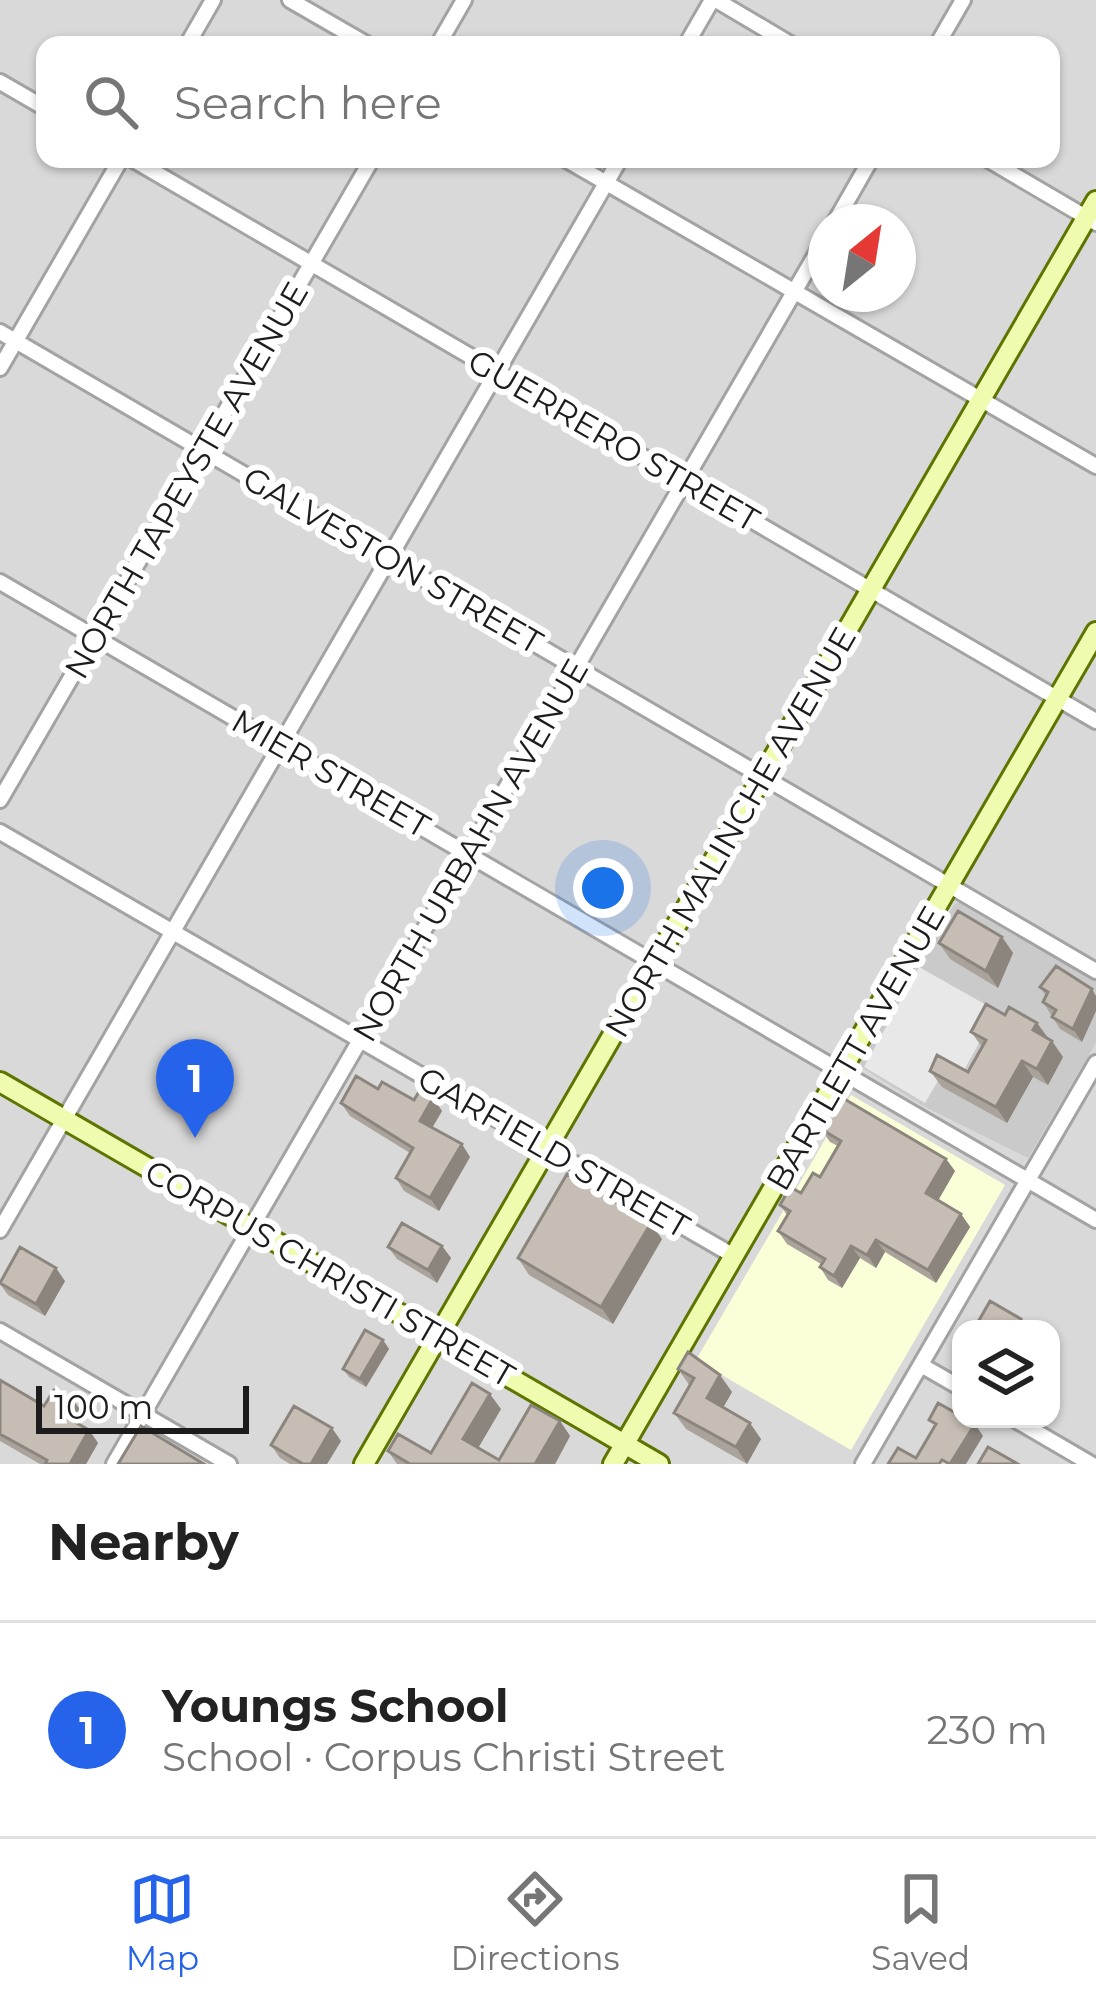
<!DOCTYPE html>
<html lang="en">
<head>
<meta charset="utf-8">
<style>
	body { margin:0; font-family:Montserrat,sans-serif; background:#f6f6f6; color:#222 }
	.controls { position:absolute; right:36px; bottom:36px; display:grid; overflow:hidden; border-radius:24px; box-shadow:0 3px 9px #0004 }
	.controls button { width:108px; height:108px; display:grid; place-items:center; padding:0; border:0; border-bottom:3px solid #e0e0e0; background:#fff; color:#222; font:60px sans-serif }
	.compass { position:absolute; left:808px; top:204px; width:108px; height:108px; border-radius:50%; background:#fff; box-shadow:0 3px 9px #0004; rotate:30deg }
	.scale { position:absolute; left:36px; bottom:30px; width:213px; box-sizing:border-box; padding-left:12px; border:6px solid #1c1c1c; border-top:0; font-size:33px; line-height:42px; white-space:nowrap; color:#1c1c1c; -webkit-text-stroke:9px #fff; paint-order:stroke }
	.you { position:absolute; left:603px; top:888px; width:42px; height:42px; margin:-30px; border:9px solid #fff; border-radius:50%; background:#1a73e8; box-shadow:0 0 0 18px #1a73e833 }
	.badge { display:grid; place-items:center; width:78px; height:78px; border-radius:50%; background:#2563eb; color:#fff; font-size:39px; font-weight:700 }
	.pin { position:absolute; translate:-50% -99px; filter:drop-shadow(0 3px 6px #0008) }
	.pin::after { content:''; position:absolute; top:63px; width:42px; height:36px; background:inherit; clip-path:polygon(0 0,100% 0,50% 100%) }
	.list { margin:0; padding:0; list-style:none }
	h2 { display:flex; justify-content:space-between; align-items:center; height:156px; margin:0; padding:0 48px; font-size:51px }
	h2 small { font-size:39px; font-weight:400; color:#767676 }
	.list li { display:grid; grid-template-columns:78px 1fr auto; gap:36px; align-items:center; box-sizing:border-box; height:216px; padding:0 48px; border-top:3px solid #e0e0e0 }
	.list b { display:block; font-size:45px; white-space:nowrap }
	.list p { margin:0; font-size:39px; white-space:nowrap; color:#767676 }
	.list em { font-size:39px; font-style:normal; color:#767676 }
	.icon { flex:none; width:66px; height:66px; fill:none; stroke:currentColor; stroke-width:2; stroke-linecap:round; stroke-linejoin:round }
	.map { position:relative; flex:none; width:1096px; height:1464px; overflow:hidden }
	.search { position:absolute; background:#fff; box-shadow:0 3px 9px #0004; left:36px; right:36px; top:36px; height:132px; display:flex; align-items:center; gap:30px; box-sizing:border-box; padding:0 42px; border-radius:24px; color:#767676; font-size:45px }
	.sheet { height:372px; background:#fff }
	nav { display:flex; justify-content:space-around; align-items:center; box-sizing:border-box; height:168px; border-top:3px solid #e0e0e0; background:#fff; font-size:33px; color:#767676 }
	nav a { display:grid; justify-items:center; gap:6px }
	nav .on { color:#2563eb }
	.map>svg:first-child { display:block }
	.residential { fill:#dad9d9; fill-rule:evenodd }
	.education { fill:#fbffd8 }
	.religious { fill:#cacaca }
	.parking { fill:#e8e8e8 }
	.lines { fill:none; stroke-linecap:round; stroke-linejoin:round }
	.street-casing { stroke:#a3a3a3; stroke-width:20 }
	.secondary-casing { stroke:#5b7500; stroke-width:24 }
	.street { stroke:#fff; stroke-width:14 }
	.secondary { stroke:#effcb0; stroke-width:18 }
	.wall { fill:#aaa39b }
	.shaded-wall { fill:#8b857e }
	.building { fill:#c6beb4; stroke:#8b857e; stroke-width:3 }
	.labels { text-anchor:middle; stroke-width:12; stroke-linejoin:round; paint-order:stroke }
	.street-label { font-size:33px; fill:#1c1c1c; stroke:#fff }
</style>
</head>
<body>
<div class="map">
<svg width="1096" height="1464" viewBox="0 0 1096 1464">
	<rect width="100%" height="100%" fill="#eeebe1"/>
	<path class="residential" d="M0,0H1096V1464H0ZM45,45H1051V159H45ZM826,222H898V294H826ZM961,1329H1051V1419H961Z"/>
	<path class="education" d="M851,1095L1005,1185L851,1450L696,1360Z"/>
	<path class="religious" d="M955,903H965L1096,978V1043L1028,1158L923,1106L861,1067L860,1060Z"/>
	<path class="parking" d="M919,967L997,1011L964,1070L949,1062L925,1103L864,1067Z"/>
	<g class="lines">
		<g class="street-casing">
			<path id="street" d="M290,0L368,45
				M716,0L792,45
				M187,45L213,0
				M438,45L464,0
				M686,45L712,0
				M937,45L963,0
				M0,82L45,108
				M132,159L1096,721
				M565,159L1096,466
				M987,159L1096,223
				M835,222L871,159
				M0,332L1096,971
				M0,368L121,159
				M0,582L1096,1220
				M0,800L372,159
				M0,832L734,1256
				M0,1230L620,159
				M0,1331L229,1464
				M921,1365L961,1388
				M1014,1419L1091,1464
				M114,1464L826,237
				M863,1464L1096,1063"/>
		</g>
		<g class="secondary-casing">
			<path id="secondary" d="M0,1082L659,1464
				M364,1464L1096,201
				M613,1464L1096,632"/>
		</g>
		<use href="#street" class="street"/>
		<use href="#secondary" class="secondary"/>
	</g>
	<path class="wall" d="M1002,937L1013,953L998,988L950,959L939,943Z
		M1056,966L1082,1042L1060,1029L1043,1002L1046,996L1040,987Z
		M1005,1015L1037,1023L1063,1057L1048,1085L1033,1077L1007,1123L942,1087L930,1071L968,1072L982,1047L971,1032Z
		M378,1089L414,1100L433,1098L442,1111L432,1128L470,1157L439,1211L404,1191L396,1178L410,1153L350,1116L341,1103Z
		M821,1129L946,1159L955,1171L938,1200L961,1214L970,1227L936,1283L885,1252L876,1268L860,1258L842,1288L828,1280L820,1267L821,1264L787,1244L778,1231L787,1215L780,1205L801,1193L820,1177L838,1146L830,1142Z
		M662,1239L613,1324L529,1275L518,1258Z
		M442,1246L451,1258L437,1283L397,1259L388,1247Z
		M65,1281L45,1316L8,1295L0,1284Z
		M383,1340L389,1349L366,1387L349,1377L343,1369Z
		M678,1369L732,1392L723,1407L761,1439L747,1464L686,1429L674,1413L690,1386Z
		M0,1380L44,1406L74,1401L83,1414L77,1424L89,1430L98,1443L86,1464H40L0,1441Z
		M501,1409L478,1448L499,1460L560,1421L570,1436L555,1464H397L388,1451L431,1453Z
		M341,1441L327,1464H290L280,1458L271,1445Z"/>
	<path class="shaded-wall" d="M1002,937L1013,953L998,988L986,971Z
		M1092,989L1096,996V1011L1082,1042L1073,1029Z
		M1037,1023L1049,1040L1033,1030Z
		M1052,1041L1063,1057L1048,1085L1037,1069Z
		M1022,1061L1033,1077L1007,1123L996,1107Z
		M433,1098L442,1111L429,1133L420,1121Z
		M462,1144L470,1157L439,1211L430,1198Z
		M946,1159L955,1171L935,1206L926,1193Z
		M961,1214L970,1227L936,1283L928,1270Z
		M651,1223L662,1239L613,1324L601,1307Z
		M876,1240L885,1252L876,1268L867,1255Z
		M442,1246L451,1258L437,1283L428,1270Z
		M851,1246L860,1258L842,1288L834,1276Z
		M56,1268L65,1281L45,1316L36,1304Z
		M1021,1319L1028,1329H1015Z
		M383,1340L389,1349L366,1387L360,1379Z
		M720,1375L732,1392L719,1415L707,1398Z
		M490,1394L501,1409L474,1455L463,1439Z
		M74,1401L83,1414L74,1429L66,1417Z
		M560,1421L570,1436L555,1464H535Z
		M750,1423L761,1439L747,1464L736,1447Z
		M975,1424L983,1436L966,1464H950Z
		M332,1428L341,1441L327,1464H311Z
		M89,1430L98,1443L86,1464H70Z"/>
	<path class="building" d="M958,911L1002,937L986,971L939,943Z
		M1056,966L1092,989L1073,1029L1052,1017L1056,1010L1043,1002L1048,992L1040,987Z
		M986,1004L1005,1015L1009,1007L1037,1023L1033,1030L1052,1041L1037,1069L1022,1061L996,1107L930,1071L937,1055L968,1072L986,1040L971,1032Z
		M356,1076L378,1089L382,1082L414,1100L420,1090L433,1098L420,1121L462,1144L430,1198L396,1178L413,1148L341,1103Z
		M841,1097L946,1159L926,1193L961,1214L928,1270L876,1240L867,1255L851,1246L834,1276L820,1267L825,1259L778,1231L790,1211L780,1205L790,1187L801,1193L813,1173L820,1177L841,1141L821,1129Z
		M567,1174L651,1223L601,1307L518,1258Z
		M402,1223L442,1246L428,1270L388,1247Z
		M20,1247L56,1268L36,1304L0,1283Z
		M990,1301L1021,1319L1015,1329H974Z
		M365,1330L383,1340L360,1379L343,1369Z
		M688,1352L720,1375L707,1398L750,1423L736,1447L674,1413L694,1378L678,1369Z
		M0,1380L44,1406L54,1390L74,1401L66,1417L89,1430L70,1464H45L47,1460L0,1434Z
		M472,1383L490,1394L463,1439L499,1460L531,1405L560,1421L535,1464H410L388,1451L398,1434L431,1453Z
		M938,1403L961,1416V1419H967L975,1424L950,1464L942,1460L939,1464H888L898,1448L916,1458L936,1424L929,1420Z
		M294,1406L332,1428L311,1464H303L271,1445Z
		M141,1426L204,1464H118Z
		M988,1447L1018,1464H978Z"/>
	<g class="labels">
		<g class="street-label">
			<text transform="translate(614 440) rotate(30)" y="12">GUERRERO STREET</text>
			<text transform="translate(186 480) rotate(-60)" y="12">NORTH TAPEYSTE AVENUE</text>
			<text transform="translate(393 560) rotate(30)" y="12">GALVESTON STREET</text>
			<text transform="translate(331 773) rotate(30)" y="12">MIER STREET</text>
			<text transform="translate(730 832) rotate(-60)" y="12">NORTH MALINCHE AVENUE</text>
			<text transform="translate(470 850) rotate(-60)" y="12">NORTH URBAHN AVENUE</text>
			<text transform="translate(855 1048) rotate(-60)" y="12">BARTLETT AVENUE</text>
			<text transform="translate(554 1152) rotate(30)" y="12">GARFIELD STREET</text>
			<text transform="translate(330 1273) rotate(30)" y="12">CORPUS CHRISTI STREET</text>
		</g>
	</g>
</svg>
<div class="controls">
<button><svg class="icon" aria-label="layers" viewBox="0 0 24 24"><path d="M12 4l9 5-9 5-9-5zM3 14l9 5 9-5"/></svg></button>
</div>
<svg class="compass" viewBox="-18 -18 36 36"><path d="M0-13l5 13h-10z" fill="#e53935"/><path d="M0 13l5-13h-10z" fill="#767676"/></svg>
<div class="scale">100 m</div>
<div class="you"></div>
<div class="pin badge" style="left:195px;top:1138px">1</div>
<div class="search"><svg class="icon" aria-label="search" viewBox="0 0 24 24"><circle cx="10" cy="10" r="6"/><path d="M15 15l6 6"/></svg>Search here</div>
</div>
<section class="sheet">
<h2>Nearby<small></small></h2>
<ul class="list">
<li><span class="badge">1</span><div><b>Youngs School</b><p>School · Corpus Christi Street</p></div><em>230 m</em></li>
</ul>
</section>
<nav>
<a class="on"><svg class="icon" aria-label="map" viewBox="0 0 24 24"><path d="M3 6l6-2 6 2 6-2v14l-6 2-6-2-6 2zM9 4v14M15 6v14"/></svg>Map</a>
<a><svg class="icon" aria-label="directions" viewBox="0 0 24 24"><path d="M12 3l9 9-9 9-9-9zM9 14v-3h6M13 9l2 2-2 2"/></svg>Directions</a>
<a><svg class="icon" aria-label="saved" viewBox="0 0 24 24"><path d="M7 4h10v16l-5-4-5 4z"/></svg>Saved</a>
</nav>
</body>
</html>
